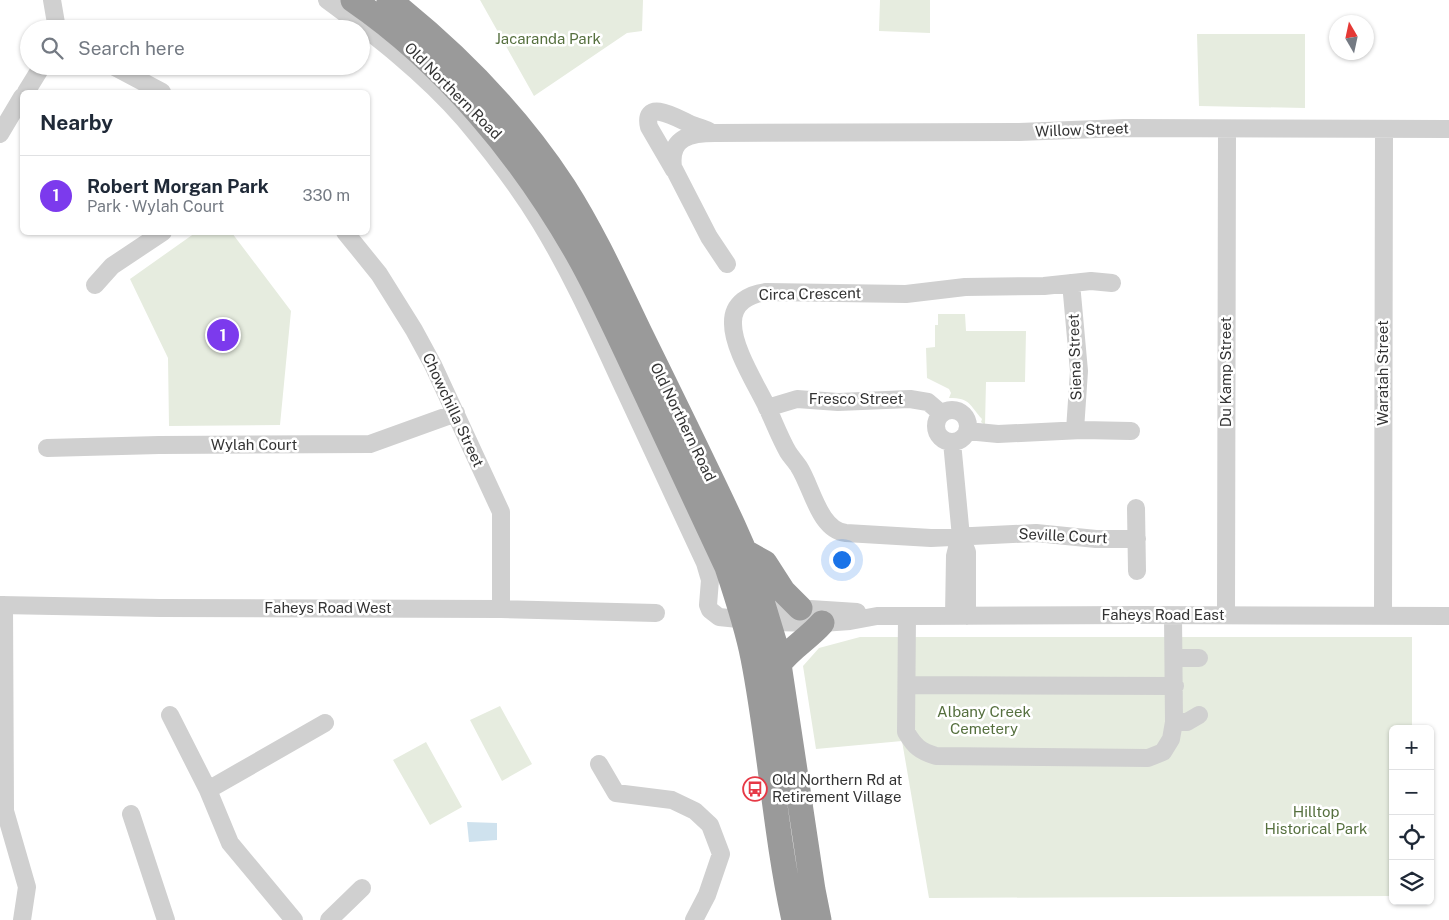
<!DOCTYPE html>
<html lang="en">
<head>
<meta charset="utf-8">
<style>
	body { margin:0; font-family:"Public Sans",sans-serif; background:#f6f6f7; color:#1f2937 }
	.controls { position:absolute; right:15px; bottom:15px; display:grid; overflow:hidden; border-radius:8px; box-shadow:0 1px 4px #0004 }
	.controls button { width:45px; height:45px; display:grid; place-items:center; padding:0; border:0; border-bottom:1px solid #e0e1e3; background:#fff; color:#1f2937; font:25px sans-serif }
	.compass { position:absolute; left:1329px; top:15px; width:45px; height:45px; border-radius:50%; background:#fff; box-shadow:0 1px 4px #0004; rotate:351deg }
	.you { position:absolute; left:841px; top:559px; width:18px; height:18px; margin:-12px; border:4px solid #fff; border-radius:50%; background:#1a73e8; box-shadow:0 0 0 8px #1a73e833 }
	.badge { display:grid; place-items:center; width:32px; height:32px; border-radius:50%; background:#7c3aed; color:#fff; font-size:16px; font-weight:700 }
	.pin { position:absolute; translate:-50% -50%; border:2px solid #fff; box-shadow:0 1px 5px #0006 }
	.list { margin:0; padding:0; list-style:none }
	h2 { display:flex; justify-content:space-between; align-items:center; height:65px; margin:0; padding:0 20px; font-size:21px }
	h2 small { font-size:16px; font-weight:400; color:#747a83 }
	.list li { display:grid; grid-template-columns:32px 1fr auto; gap:15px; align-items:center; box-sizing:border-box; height:80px; padding:0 20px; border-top:1px solid #e0e1e3 }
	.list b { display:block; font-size:19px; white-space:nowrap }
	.list p { margin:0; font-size:16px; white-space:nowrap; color:#747a83 }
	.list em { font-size:16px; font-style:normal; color:#747a83 }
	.icon { flex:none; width:28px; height:28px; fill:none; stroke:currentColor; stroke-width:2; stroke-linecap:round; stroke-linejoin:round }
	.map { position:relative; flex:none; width:1449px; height:920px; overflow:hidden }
	.search { position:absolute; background:#fff; box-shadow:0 1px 4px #0004; left:20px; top:20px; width:350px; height:55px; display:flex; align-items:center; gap:12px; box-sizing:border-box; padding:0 18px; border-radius:28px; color:#747a83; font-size:19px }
	.panel { position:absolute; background:#fff; box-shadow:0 1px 4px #0004; left:20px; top:90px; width:350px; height:145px; border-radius:8px }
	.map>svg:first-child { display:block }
	.green { fill:#e6ecdf }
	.water { fill:#cfe2ee }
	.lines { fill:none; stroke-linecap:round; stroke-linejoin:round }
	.minor { stroke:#d0d0d0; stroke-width:18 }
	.highway { stroke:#9a9a9a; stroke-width:25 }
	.labels { text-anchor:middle; stroke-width:5; stroke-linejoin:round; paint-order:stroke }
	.park-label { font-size:15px; fill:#56703f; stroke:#fff }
	.street-label { font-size:15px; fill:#333; stroke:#fff }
	.poi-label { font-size:15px; fill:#333; stroke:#fff; text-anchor:start }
</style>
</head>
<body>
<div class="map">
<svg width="1449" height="920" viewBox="0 0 1449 920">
	<rect width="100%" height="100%" fill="#fff"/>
	<path class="green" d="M480,0H643L642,31L627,33L534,96Z
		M880,0H930V33L879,31Z
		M1197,34H1305V108L1199,106Z
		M195,233H232L291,311L280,425L169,426L168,358L130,279Z
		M938,314H965L966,331H1026L1025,382H986L985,425L981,422L982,419C969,405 971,398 949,398L951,393L949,389L927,378L926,348L935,347V325H938Z
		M860,637H1412V729H1393V896L929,898L902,741L816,749L803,666L819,648Z
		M500,706L532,764L502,781L470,720Z
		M426,742L462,807L430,825L393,760Z"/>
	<path class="water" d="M467,822L497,823V840L469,842Z"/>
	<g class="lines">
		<path class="minor" d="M52,0L57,29
			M327,0C376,36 424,73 464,119C491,151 518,186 540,222C573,276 599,335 625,391C652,448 678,506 705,563L710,580L708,605L710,610L719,617L768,622L822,623L850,621L877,616H907L1140,615L1449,616
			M113,66L162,92
			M26,92L42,66
			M0,134L22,97
			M674,170L649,127C642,97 679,119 690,124C696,126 703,129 709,131
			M345,232L379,274L414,330L433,365L501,512V609
			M727,264L709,237L673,167C669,137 691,133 715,133L1019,132L1124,128L1449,129
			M1071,283L1079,371L1075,430
			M1112,283L1091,281L1044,286L965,287L906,294L766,292C749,294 733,303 733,322C732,347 756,384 767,407C774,422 780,438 788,452C791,457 796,462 799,467C812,487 819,530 846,533L931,538L1036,533L1096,539H1137
			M95,285L112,266L163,232
			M767,408L797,399L838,402L910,399L928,402L942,414
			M936 426a16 16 0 1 1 32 0a16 16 0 1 1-32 0Z
			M967,431L998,434L1082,430L1131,431
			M952,442L961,537L967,552V616
			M47,448L159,445L370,444L456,413
			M1136,508L1137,571
			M0,605L160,608L501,609L656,613
			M4,605L5,811L27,887L22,920
			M753,607H779L857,612
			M1226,615L1227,129
			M907,616L906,732C915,747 920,751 936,756L1148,758L1163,752L1171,739L1174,722L1173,616
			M954,616L955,556L958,544
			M1383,616L1384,129
			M1175,658H1199
			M907,685L1175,686
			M170,715L208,790L230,843L294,920
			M1174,722H1187L1199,715
			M599,764L616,793L672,800L695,811L710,825L721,854L707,895L694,920
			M208,790L325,723
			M131,814L166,920
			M329,920L362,888"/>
		<path class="highway" d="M353,0C446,64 521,155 577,253C601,295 621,341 642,385C670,446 699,506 727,567C737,597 747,627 753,658C770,745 775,834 794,920
			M389,0C456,53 517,115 564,187C594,234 617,285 641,335C672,398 703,461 733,525L752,568L775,644L779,664L813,890L819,920
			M749,554L765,563L783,591L800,608
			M779,664C792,647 808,639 822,623"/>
	</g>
	<defs>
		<g id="bus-ring" transform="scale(1.25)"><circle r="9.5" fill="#fff" stroke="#e63946" stroke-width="1.5"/><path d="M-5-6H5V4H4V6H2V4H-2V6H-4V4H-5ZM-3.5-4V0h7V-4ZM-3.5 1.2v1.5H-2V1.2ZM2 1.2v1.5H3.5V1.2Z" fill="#e63946"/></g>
	</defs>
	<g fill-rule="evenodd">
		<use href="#bus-ring" x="755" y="789"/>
	</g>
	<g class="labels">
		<g class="park-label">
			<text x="548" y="44">Jacaranda Park</text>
			<text x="984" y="717">Albany Creek<tspan x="984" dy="17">Cemetery</tspan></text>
			<text x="1316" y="817">Hilltop<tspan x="1316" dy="17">Historical Park</tspan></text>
		</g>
		<g class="street-label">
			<text transform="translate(453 91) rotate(45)" y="5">Old Northern Road</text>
			<text transform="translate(1082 130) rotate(-2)" y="5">Willow Street</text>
			<text transform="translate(810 294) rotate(-1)" y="5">Circa Crescent</text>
			<text transform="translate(1075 357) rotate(-92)" y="5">Siena Street</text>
			<text transform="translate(1226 372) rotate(-90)" y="5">Du Kamp Street</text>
			<text transform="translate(1383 373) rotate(-90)" y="5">Waratah Street</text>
			<text x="856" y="404">Fresco Street</text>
			<text transform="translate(453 410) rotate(65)" y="5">Chowchilla Street</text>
			<text transform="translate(683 422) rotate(64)" y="5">Old Northern Road</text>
			<text x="254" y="450">Wylah Court</text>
			<text transform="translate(1063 536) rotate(3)" y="5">Seville Court</text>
			<text x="328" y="613">Faheys Road West</text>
			<text x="1163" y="620">Faheys Road East</text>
		</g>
		<g class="poi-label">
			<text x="772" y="785">Old Northern Rd at<tspan x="772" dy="17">Retirement Village</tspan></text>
		</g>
	</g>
</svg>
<div class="controls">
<button>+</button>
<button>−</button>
<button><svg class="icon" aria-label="locate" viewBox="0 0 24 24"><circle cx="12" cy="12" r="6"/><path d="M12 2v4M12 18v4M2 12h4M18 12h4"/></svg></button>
<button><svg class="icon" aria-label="layers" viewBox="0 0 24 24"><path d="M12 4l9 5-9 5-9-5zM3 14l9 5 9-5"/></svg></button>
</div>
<svg class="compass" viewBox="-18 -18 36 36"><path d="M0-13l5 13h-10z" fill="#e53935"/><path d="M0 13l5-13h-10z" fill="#747a83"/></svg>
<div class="you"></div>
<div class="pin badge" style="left:223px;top:335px">1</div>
<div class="search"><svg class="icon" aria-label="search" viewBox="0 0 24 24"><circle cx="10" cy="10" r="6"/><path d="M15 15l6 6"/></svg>Search here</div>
<section class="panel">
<h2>Nearby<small></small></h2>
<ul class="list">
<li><span class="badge">1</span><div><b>Robert Morgan Park</b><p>Park · Wylah Court</p></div><em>330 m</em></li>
</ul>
</section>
</div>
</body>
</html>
